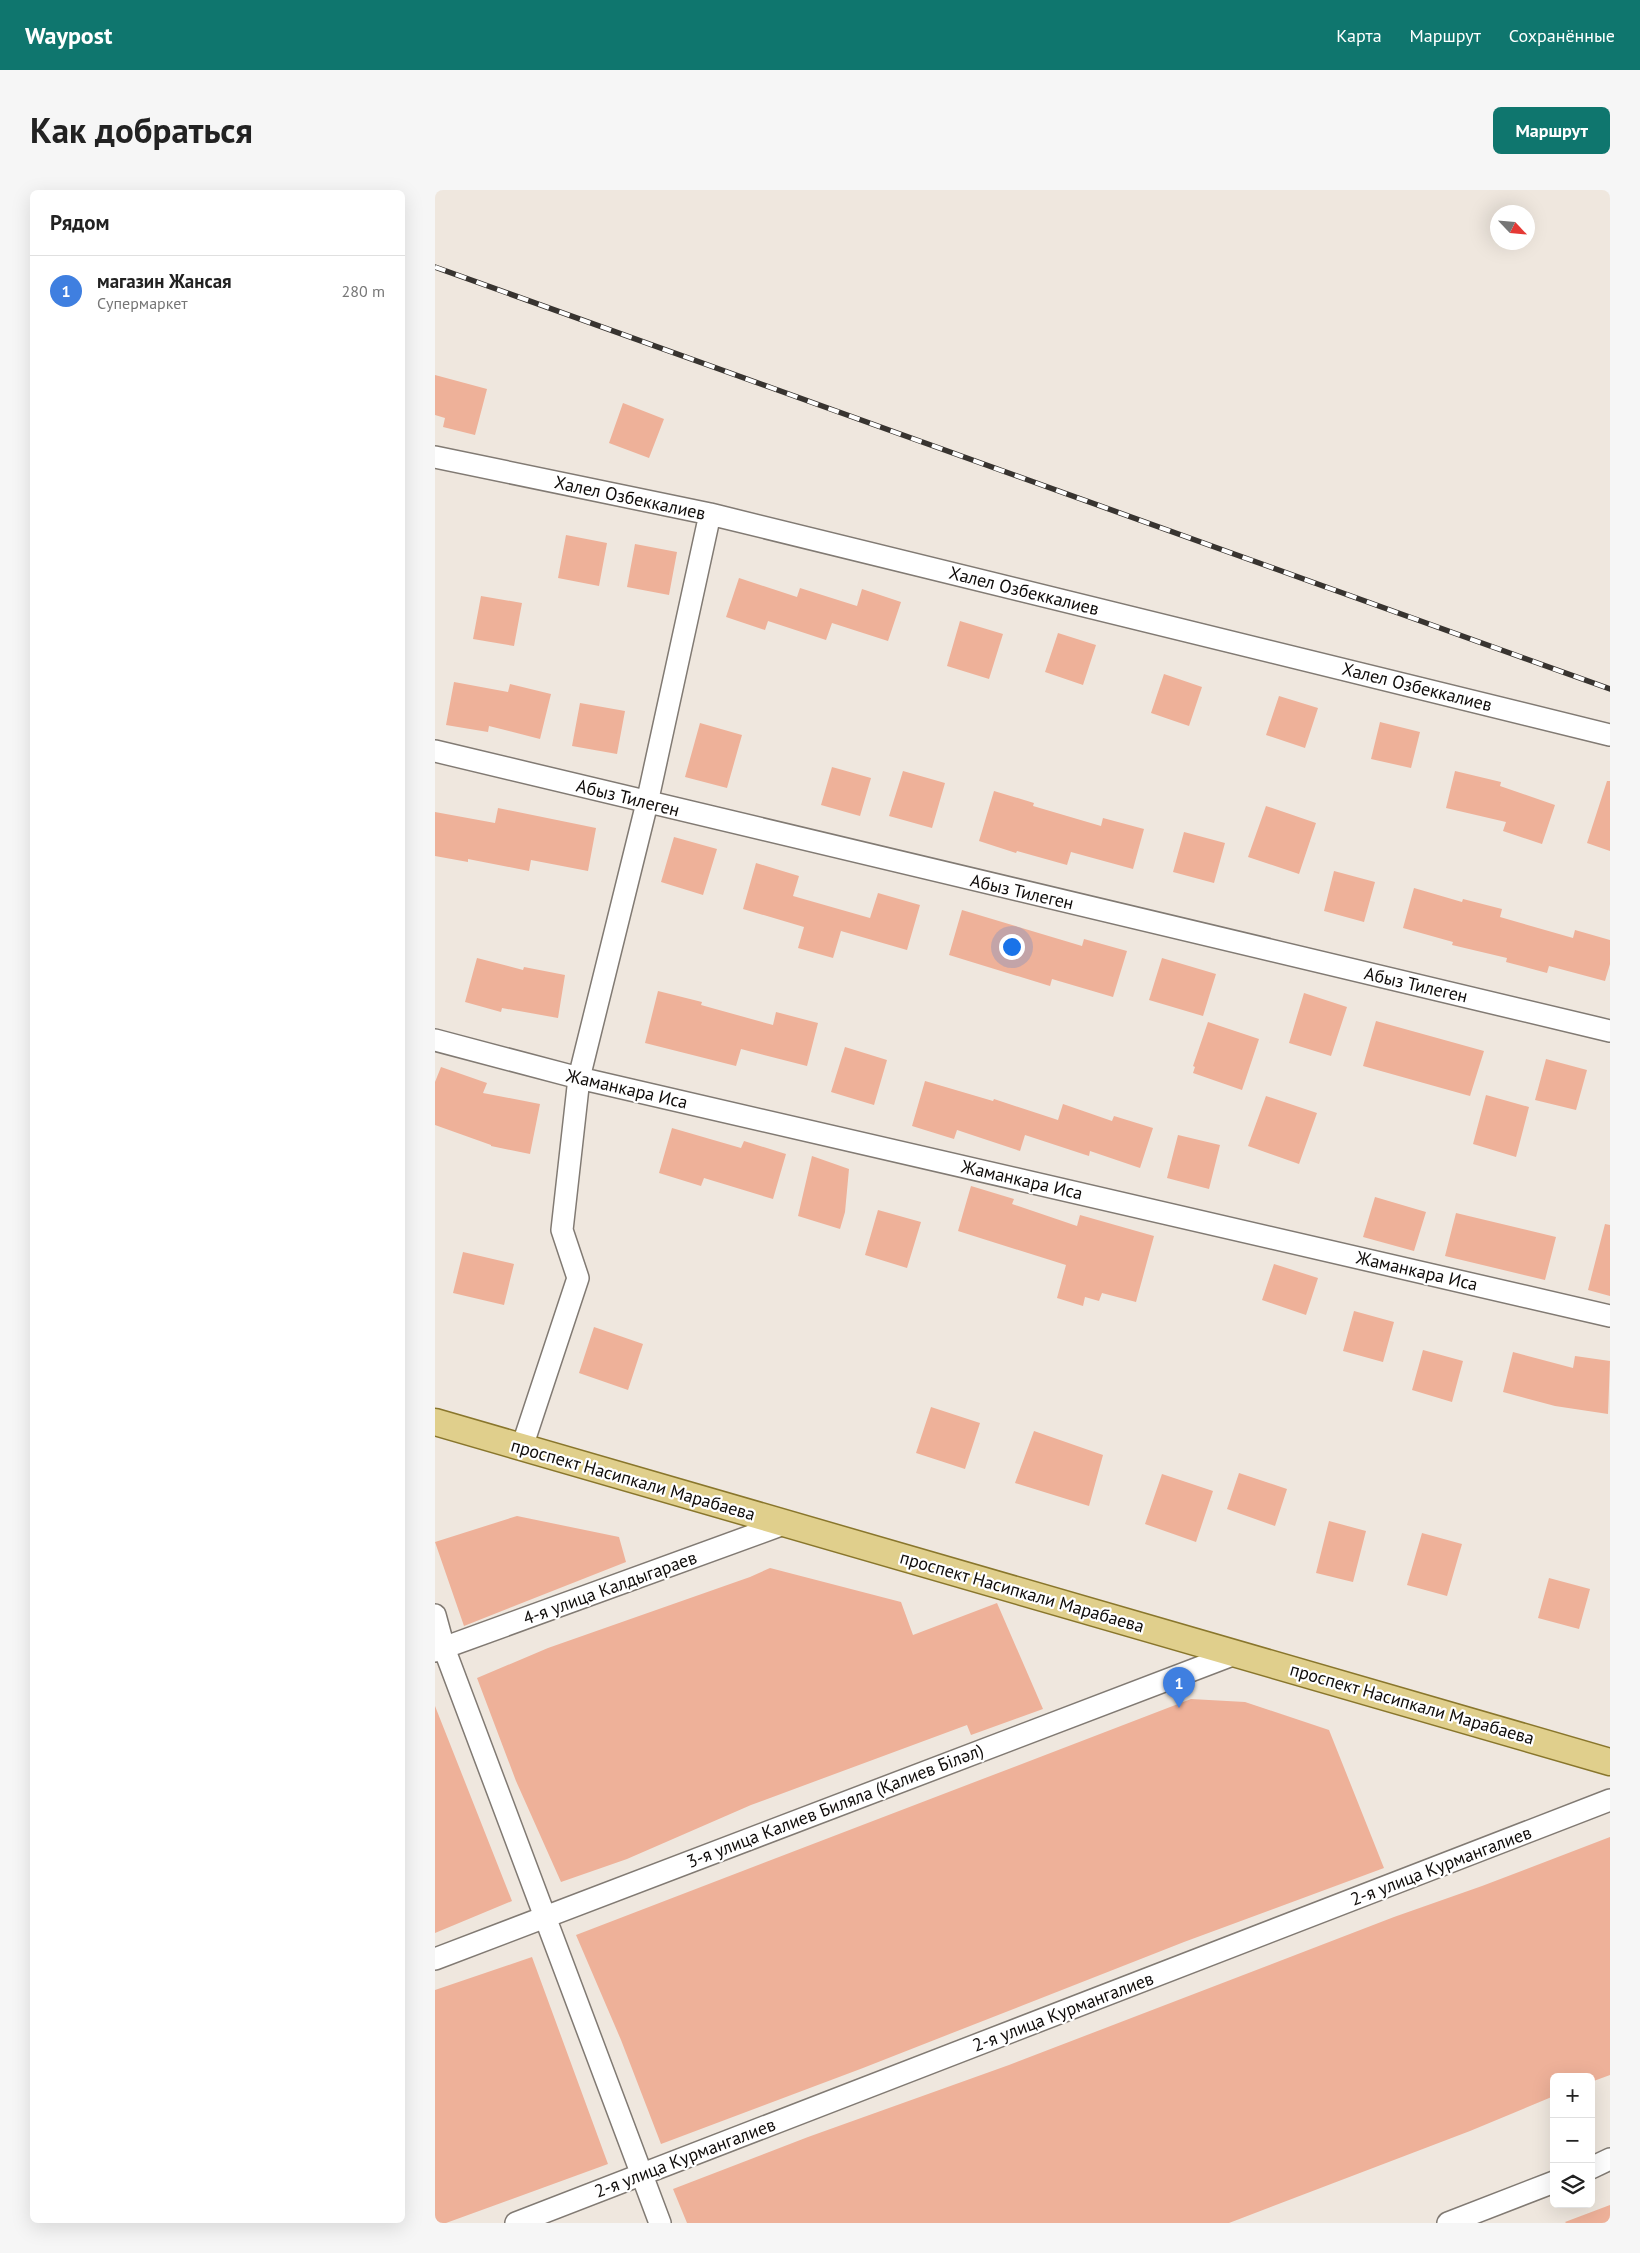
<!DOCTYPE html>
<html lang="ru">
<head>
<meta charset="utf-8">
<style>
	body { margin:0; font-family:"PT Sans",sans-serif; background:#f6f6f6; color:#222 }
	.controls { position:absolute; right:15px; bottom:15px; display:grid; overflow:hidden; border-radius:8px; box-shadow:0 5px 20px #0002 }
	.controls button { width:45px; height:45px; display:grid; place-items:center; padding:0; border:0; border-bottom:1px solid #e0e0e0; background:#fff; color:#222; font:25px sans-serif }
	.compass { position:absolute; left:1055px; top:15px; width:45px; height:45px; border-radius:50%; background:#fff; box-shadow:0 5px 20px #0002; rotate:116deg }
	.you { position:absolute; left:576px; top:756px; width:18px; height:18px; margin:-12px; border:4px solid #fff; border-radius:50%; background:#1a73e8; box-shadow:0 0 0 8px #1a73e833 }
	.badge { display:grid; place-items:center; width:32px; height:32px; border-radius:50%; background:#0f766e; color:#fff; font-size:16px; font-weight:700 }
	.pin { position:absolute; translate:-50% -41px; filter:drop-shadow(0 1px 2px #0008) }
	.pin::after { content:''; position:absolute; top:26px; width:18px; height:15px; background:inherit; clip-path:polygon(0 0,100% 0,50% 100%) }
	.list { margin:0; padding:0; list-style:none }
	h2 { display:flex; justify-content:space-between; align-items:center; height:65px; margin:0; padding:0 20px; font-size:21px }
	h2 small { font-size:16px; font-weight:400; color:#767676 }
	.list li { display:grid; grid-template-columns:32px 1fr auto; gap:15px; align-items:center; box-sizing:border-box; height:70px; padding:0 20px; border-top:1px solid #e0e0e0 }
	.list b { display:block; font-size:19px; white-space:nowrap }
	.list p { margin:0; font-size:16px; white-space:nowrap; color:#767676 }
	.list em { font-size:16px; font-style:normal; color:#767676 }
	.icon { flex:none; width:28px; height:28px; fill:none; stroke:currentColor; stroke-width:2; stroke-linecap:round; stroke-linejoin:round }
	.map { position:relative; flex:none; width:1175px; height:2033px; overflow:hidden; border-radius:8px }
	header { display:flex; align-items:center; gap:30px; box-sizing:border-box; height:70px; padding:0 25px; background:#0f766e; color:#fff }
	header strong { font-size:24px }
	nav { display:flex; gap:28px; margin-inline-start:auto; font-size:18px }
	.intro { display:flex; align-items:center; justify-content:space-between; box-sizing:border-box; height:120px; padding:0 30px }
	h1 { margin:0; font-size:35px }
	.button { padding:12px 22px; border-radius:8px; background:#0f766e; color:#fff; font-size:18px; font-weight:700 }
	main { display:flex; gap:30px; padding:0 30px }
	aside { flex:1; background:#fff; border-radius:8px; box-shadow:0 5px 20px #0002 }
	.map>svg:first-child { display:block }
	.building { fill:#eeb199 }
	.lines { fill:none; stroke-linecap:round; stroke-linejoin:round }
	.minor-casing { stroke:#817a73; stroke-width:24 }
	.major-casing { stroke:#89762c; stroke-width:29 }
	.minor { stroke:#fff; stroke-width:21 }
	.major { stroke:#e0cf8c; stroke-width:26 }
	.rail-casing { stroke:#383430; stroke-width:5.5 }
	.rail { stroke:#fff; stroke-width:4; stroke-dasharray:11; stroke-linecap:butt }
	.labels { text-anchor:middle; stroke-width:4.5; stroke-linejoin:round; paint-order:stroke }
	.street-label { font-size:18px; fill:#0f0c0a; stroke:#fff }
</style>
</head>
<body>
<header>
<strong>Waypost</strong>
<nav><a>Карта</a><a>Маршрут</a><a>Сохранённые</a></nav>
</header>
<div class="intro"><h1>Как добраться</h1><a class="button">Маршрут</a></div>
<main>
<aside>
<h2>Рядом<small></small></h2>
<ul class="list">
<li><span class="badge" style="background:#3f7fe0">1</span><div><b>магазин Жансая</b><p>Супермаркет</p></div><em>280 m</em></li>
</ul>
</aside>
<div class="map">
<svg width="1175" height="2033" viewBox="0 0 1175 2033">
	<rect width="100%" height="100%" fill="#efe7de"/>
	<path class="building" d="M0,185L52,199L40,245L8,237L10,228L0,225Z
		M188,213L229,229L214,268L174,253Z
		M131,345L172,353L164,396L123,388Z
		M200,354L242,362L234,405L192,397Z
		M304,388L362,407L365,398L422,416L427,399L466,412L453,451L397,433L391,450L333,431L330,440L291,427Z
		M46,406L87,413L79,456L38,449Z
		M525,431L568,444L554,489L512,476Z
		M623,443L661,455L648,495L610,482Z
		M729,484L767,497L754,536L716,523Z
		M19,492L73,502L75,494L116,504L105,549L54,536L53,542L11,535Z
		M844,506L883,518L870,558L831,545Z
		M145,513L190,521L182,564L137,556Z
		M945,532L985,542L976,578L936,569Z
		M265,533L307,545L292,598L250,587Z
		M397,577L436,588L425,626L386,615Z
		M468,581L510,593L497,638L454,626Z
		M1020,581L1066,592L1065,596L1120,615L1107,654L1068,641L1071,632L1011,618Z
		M1172,591H1175V661L1152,653Z
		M559,601L599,613L598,616L666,636L668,628L709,639L698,679L636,662L632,675L582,661L581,663L544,651Z
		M831,616L881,633L864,684L813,667Z
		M63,618L161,638L153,681L96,670L94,681L33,669V672L0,666V622L60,633Z
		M749,642L790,653L779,693L738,682Z
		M239,647L282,659L268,705L226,692Z
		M321,673L364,686L358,706L435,728L443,703L485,715L472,760L406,741L398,768L363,758L369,737L308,719Z
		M899,681L940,692L929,732L889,721Z
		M979,698L1027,712L1028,709L1067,719L1065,727L1138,748L1140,740L1175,750V774L1170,791L1114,776L1112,783L1071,772L1072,768L1017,755L1018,752L968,738Z
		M527,720L647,756L649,749L692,761L678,807L617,789L615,796L514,765Z
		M42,768L88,780L89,777L130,785L123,828L67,818L66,822L30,812Z
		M727,768L781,784L768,826L714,810Z
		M223,801L267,812L266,815L338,835L341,822L383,833L372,876L306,859L301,876L210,853Z
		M869,803L912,817L896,866L854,853Z
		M941,831L1049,861L1035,906L928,876Z
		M773,832L824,849L807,900L758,883L760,877L758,876Z
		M410,857L452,870L439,915L396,902Z
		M1111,869L1152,880L1141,920L1100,910Z
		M6,877L52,893L48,903L105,914L95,964L56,956V955L0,935V892Z
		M490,891L558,911L559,909L623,930L628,914L677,931L679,926L718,938L705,978L655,961L654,966L590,945L585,961L522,940L519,949L477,936Z
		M1051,905L1094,917L1081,967L1038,954Z
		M831,906L882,923L864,974L813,956Z
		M237,938L306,958L309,951L351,964L338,1009L269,988L266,996L224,983Z
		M743,945L785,955L774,999L732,988Z
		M377,966L414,979L410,1022L405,1039L363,1026Z
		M536,996L579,1009L577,1014L642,1036L645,1025L719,1046L701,1112L667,1103L664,1111L650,1107L648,1116L622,1108L631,1075L523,1041Z
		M940,1007L991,1022L979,1061L928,1047Z
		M443,1020L486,1032L472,1078L430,1065Z
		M1021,1023L1121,1047L1110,1090L1010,1066Z
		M1170,1034L1175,1035V1106L1153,1100Z
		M28,1062L79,1074L69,1115L18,1103Z
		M839,1074L883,1088L871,1125L827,1110Z
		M919,1121L959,1132L948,1172L908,1161Z
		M159,1137L208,1154L193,1200L144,1183Z
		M988,1160L1028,1171L1017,1212L977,1200Z
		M1078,1162L1138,1178L1140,1166L1175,1171L1173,1224L1120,1216L1068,1202Z
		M496,1217L545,1233L530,1279L481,1263Z
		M599,1241L668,1265L654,1316L580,1293Z
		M804,1283L852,1299L840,1336L792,1319Z
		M727,1284L778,1301L761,1352L710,1334Z
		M82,1326L184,1347L191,1372L29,1436L0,1352Z
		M894,1331L931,1341L918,1392L881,1383Z
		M987,1343L1027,1354L1012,1406L972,1395Z
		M335,1378L466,1412L478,1445L562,1413L608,1519L536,1545L532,1535L316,1615L192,1669L126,1692L81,1591L42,1488L113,1458L315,1387Z
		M1114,1388L1155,1399L1144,1439L1103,1428Z
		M756,1509L810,1512L894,1540L949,1678L749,1752L428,1878L226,1954L186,1850L141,1745Z
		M0,1516L77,1711L0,1743Z
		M1175,1647V1885L1156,1892V1887H1119V1906L1035,1941L794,2033H252L238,1999L373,1947L574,1875L959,1727L1047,1696Z
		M97,1767L173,1974L11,2033H0V1800Z
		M1175,2015V2033H1131L1130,2032Z"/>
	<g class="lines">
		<g class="minor-casing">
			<path id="minor" d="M0,267L275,324L1175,545
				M0,561L1175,841
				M0,850L144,888L1175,1126
				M87,1257L143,1088L127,1040L144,888L212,613L275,324
				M0,1425L9,1458L225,2033
				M0,1461L349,1334
				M0,1769L800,1464
				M1156,1978L1175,1969
				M81,2033L1175,1610
				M1013,2033L1119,1992"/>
		</g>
		<g class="major-casing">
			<path id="major" d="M0,1232L1175,1572"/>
		</g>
		<use href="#minor" class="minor"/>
		<use href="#major" class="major"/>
		<g class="rail-casing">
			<path id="rail" d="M0,77L1175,499"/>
		</g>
		<use href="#rail" class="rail"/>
	</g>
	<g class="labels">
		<g class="street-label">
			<text transform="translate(195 308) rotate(12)" y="6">Халел Озбеккалиев</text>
			<text transform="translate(589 401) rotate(14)" y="6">Халел Озбеккалиев</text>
			<text transform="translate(982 497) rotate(14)" y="6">Халел Озбеккалиев</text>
			<text transform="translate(193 608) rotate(14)" y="6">Абыз Тилеген</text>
			<text transform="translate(587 702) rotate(13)" y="6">Абыз Тилеген</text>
			<text transform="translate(981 795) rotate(13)" y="6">Абыз Тилеген</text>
			<text transform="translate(192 899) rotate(13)" y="6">Жаманкара Иса</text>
			<text transform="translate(587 990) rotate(13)" y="6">Жаманкара Иса</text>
			<text transform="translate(982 1081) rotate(13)" y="6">Жаманкара Иса</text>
			<text transform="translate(198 1290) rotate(16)" y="6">проспект Насипкали Марабаева</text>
			<text transform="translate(175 1398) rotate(-20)" y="6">4-я улица Калдыгараев</text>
			<text transform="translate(587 1402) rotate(16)" y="6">проспект Насипкали Марабаева</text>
			<text transform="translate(977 1514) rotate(16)" y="6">проспект Насипкали Марабаева</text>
			<text transform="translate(400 1616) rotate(-21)" y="6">3-я улица Калиев Биляла (Қалиев Біләл)</text>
			<text transform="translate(1006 1676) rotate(-21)" y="6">2-я улица Курмангалиев</text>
			<text transform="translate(628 1822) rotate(-21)" y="6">2-я улица Курмангалиев</text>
			<text transform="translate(250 1968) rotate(-21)" y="6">2-я улица Курмангалиев</text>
		</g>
	</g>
</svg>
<div class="controls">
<button>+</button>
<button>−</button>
<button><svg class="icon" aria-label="layers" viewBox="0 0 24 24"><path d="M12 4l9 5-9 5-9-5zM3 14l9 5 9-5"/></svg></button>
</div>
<svg class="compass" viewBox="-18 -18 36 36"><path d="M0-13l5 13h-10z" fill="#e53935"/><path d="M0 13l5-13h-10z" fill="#767676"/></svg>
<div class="you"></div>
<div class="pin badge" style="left:744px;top:1518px;background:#3f7fe0">1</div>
</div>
</main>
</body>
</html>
